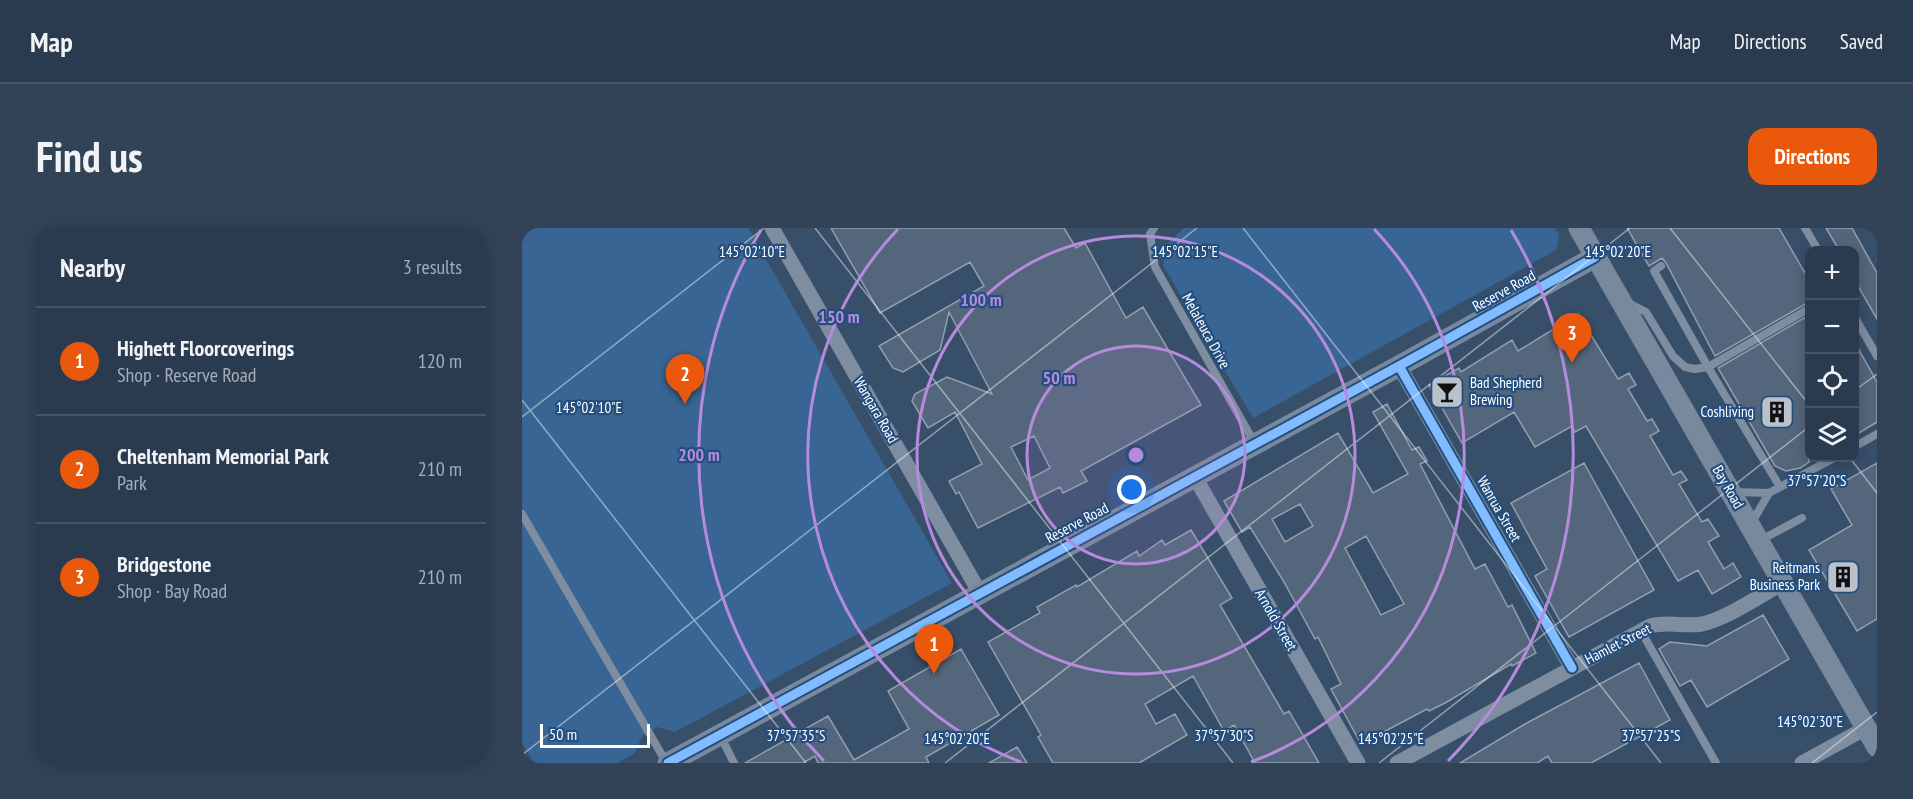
<!DOCTYPE html>
<html lang="en">
<head>
<meta charset="utf-8">
<style>
	body { margin:0; font-family:"PT Sans Narrow",sans-serif; background:#324257; color:#f1f3f6 }
	.controls { position:absolute; right:18px; top:18px; display:grid; overflow:hidden; border-radius:12px; box-shadow:0 3px 15px #0003 }
	.controls button { width:54px; height:54px; display:grid; place-items:center; padding:0; border:0; border-bottom:2px solid #465567; background:#2a3b50; color:#f1f3f6; font:30px sans-serif }
	.scale { position:absolute; left:18px; bottom:15px; width:110px; box-sizing:border-box; padding-left:6px; border:3px solid #fff; border-top:0; font-size:16px; line-height:21px; white-space:nowrap; color:#fff; -webkit-text-stroke:4px #244e7e; paint-order:stroke }
	.you { position:absolute; left:610px; top:262px; width:21px; height:21px; margin:-15px; border:4px solid #fff; border-radius:50%; background:#1a73e8; box-shadow:0 0 0 9px #1a73e833 }
	.badge { display:grid; place-items:center; width:39px; height:39px; border-radius:50%; background:#ea580c; color:#fff; font-size:20px; font-weight:700 }
	.pin { position:absolute; translate:-50% -50px; filter:drop-shadow(0 2px 3px #0008) }
	.pin::after { content:''; position:absolute; top:32px; width:21px; height:18px; background:inherit; clip-path:polygon(0 0,100% 0,50% 100%) }
	.list { margin:0; padding:0; list-style:none }
	h2 { display:flex; justify-content:space-between; align-items:center; height:78px; margin:0; padding:0 24px; font-size:26px }
	h2 small { font-size:20px; font-weight:400; color:#a5adb7 }
	.list li { display:grid; grid-template-columns:39px 1fr auto; gap:18px; align-items:center; box-sizing:border-box; height:108px; padding:0 24px; border-top:2px solid #465567 }
	.list b { display:block; font-size:22px; white-space:nowrap }
	.list p { margin:0; font-size:20px; white-space:nowrap; color:#a5adb7 }
	.list em { font-size:20px; font-style:normal; color:#a5adb7 }
	.icon { flex:none; width:33px; height:33px; fill:none; stroke:currentColor; stroke-width:2; stroke-linecap:round; stroke-linejoin:round }
	.map { position:relative; flex:none; width:1355px; height:535px; overflow:hidden; border-radius:18px }
	header { display:flex; align-items:center; gap:36px; box-sizing:border-box; height:84px; padding:0 30px; background:#2a3b50; border-bottom:2px solid #465567 }
	header strong { font-size:28px }
	nav { display:flex; gap:33px; margin-inline-start:auto; font-size:21px }
	.intro { display:flex; align-items:center; justify-content:space-between; box-sizing:border-box; height:144px; padding:0 36px }
	h1 { margin:0; font-size:42px }
	.button { padding:15px 27px; border-radius:18px; background:#ea580c; color:#fff; font-size:21px; font-weight:700 }
	main { display:flex; gap:36px; padding:0 36px }
	aside { flex:1; background:#2a3b50; border-radius:18px; box-shadow:0 3px 15px #0003 }
	.map>svg:first-child { display:block }
	.green { fill:#386594 }
	.building { fill:#54667b; stroke:#919faf; stroke-width:1.5; fill-rule:evenodd }
	.lines { fill:none; stroke-linecap:round; stroke-linejoin:round }
	.lane { stroke:#7e8ea0; stroke-width:8 }
	.street { stroke:#7e8ea0; stroke-width:15 }
	.secondary { stroke:#79899d; stroke-width:21 }
	.cycleway-casing { stroke:#244e7e; stroke-width:13 }
	.cycleway { stroke:#80bcff; stroke-width:9 }
	.ticks { fill:none; stroke:#fff; stroke-width:1.5; stroke-opacity:0.45 }
	.ring { fill:none; stroke:#b68bdc; stroke-width:3 }
	.labels { text-anchor:middle; stroke-width:4.5; stroke-linejoin:round; paint-order:stroke }
	.street-label { font-size:15px; fill:#fff; stroke:#244e7e }
	.poi-label { font-size:15px; fill:#fff; stroke:#244e7e; text-anchor:end }
	.ticks-label { font-size:15px; text-anchor:middle; fill:#fff; stroke:#244e7e; stroke-width:4.5; stroke-linejoin:round; paint-order:stroke }
	.centre { fill:#b68bdc; stroke:#244e7e; stroke-width:3 }
	.ring-label { font-size:18px; text-anchor:middle; font-weight:bold; fill:#b68bdc; stroke:#244e7e; stroke-width:4.5; stroke-linejoin:round; paint-order:stroke }
</style>
</head>
<body>
<header>
<strong>Map</strong>
<nav><a>Map</a><a>Directions</a><a>Saved</a></nav>
</header>
<div class="intro"><h1>Find us</h1><a class="button">Directions</a></div>
<main>
<aside>
<h2>Nearby<small>3 results</small></h2>
<ul class="list">
<li><span class="badge">1</span><div><b>Highett Floorcoverings</b><p>Shop · Reserve Road</p></div><em>120 m</em></li>
<li><span class="badge">2</span><div><b>Cheltenham Memorial Park</b><p>Park</p></div><em>210 m</em></li>
<li><span class="badge">3</span><div><b>Bridgestone</b><p>Shop · Bay Road</p></div><em>210 m</em></li>
</ul>
</aside>
<div class="map">
<svg width="1355" height="535" viewBox="0 0 1355 535">
	<rect width="100%" height="100%" fill="#384f6a"/>
	<path class="green" d="M0,0H226L430,355L153,504L135,499L120,508L113,525L96,535H12L0,514Z
		M662,0H1033L1037,8L1034,22L731,190L641,37L645,16Z"/>
	<path class="building" d="M309,0H542L554,20L563,15L604,90L621,79L679,177L559,243L565,253L541,265L538,259L456,300L437,264L434,266L427,253L460,236L433,184L406,200L390,173L393,166L425,149L470,166L427,84L418,122L381,144L371,140L357,118L462,58L448,34L358,85ZM512,208L528,240L506,252L489,219Z
		M1105,0H1257L1287,52V74L1193,128L1144,35L1140,30L1127,38Z
		M1304,0H1330L1355,45V91L1332,51V22H1317Z
		M1056,86L1096,151L1107,145L1114,157L1106,161L1125,193L1130,191L1137,203L1128,208L1151,247L1159,243L1165,252L1157,256L1180,294L1186,291L1197,308L1186,314L1202,341L1211,335L1219,349L1190,366L1176,342L1156,353L1064,198L1053,204L1050,198L1013,219L992,184L940,215L907,157L937,140L939,144L990,112L996,123Z
		M1287,87V234L1278,240L1264,243L1253,238L1196,140Z
		M1332,113L1355,154V194L1332,208Z
		M865,176L890,222L897,219L905,233L898,236L953,341L963,336L986,379L990,377L1014,425L990,438L989,436L923,475L907,483L905,481L839,516L809,461L819,456L796,409L793,411L762,354L728,299L720,304L702,273L816,205L851,265L886,246L851,184ZM778,276L791,298L763,314L750,291ZM844,308L882,376L859,387L823,320Z
		M1062,235L1132,362L1047,409L1013,348L1025,341L989,275Z
		M1355,235V391L1335,403L1287,322L1330,297L1309,261Z
		M669,302L710,370L698,377L762,486L767,483L797,535H733L712,497L702,503L671,448L623,476L634,496L653,486L665,507L617,535H531L516,509L519,507L466,414L518,385L515,379L554,357L555,359L615,323L617,328L640,312L643,317Z
		M1241,387L1267,431L1185,479L1169,452L1158,458L1137,421L1148,414L1185,418Z
		M439,421L477,487L404,529L407,535H296L293,528L281,535H223L306,488L332,532L387,501L366,463Z
		M1117,435L1148,492L1069,535H1030L1026,528L1015,535H938L1003,496Z
		M495,519L505,535H467Z"/>
	<g class="lines">
		<path class="lane" d="M632,0L628,6L633,39L732,214
			M1283,0L1296,22
			M1139,38L1132,43L1186,139L1258,259
			M1106,75L1124,84L1151,128L1163,139L1173,141L1186,139L1288,80
			M1332,88L1355,128
			M1332,219L1355,206
			M1212,264L1247,265
			M0,286L144,534
			M1229,296L1247,265L1312,230
			M1239,312L1280,290
			M1119,403L1194,535
			M198,507L212,535"/>
		<path class="street" d="M250,0L458,365
			M877,138L1050,440
			M673,249L836,535
			M875,535L1128,398C1146,393 1163,399 1180,396C1204,391 1239,367 1261,355
			M1280,535L1344,500"/>
		<path class="secondary" d="M1057,0L1355,519
			M146,535L877,138L1073,29"/>
		<g class="cycleway-casing">
			<path id="cycleway" d="M877,138L1050,440
				M146,535L877,138L1073,29"/>
		</g>
		<use href="#cycleway" class="cycleway"/>
	</g>
	<path class="ticks" d="M293,0L711,535M721,0L1139,535M1148,0L1288,178M1332,163L1355,146M0,172L284,535M0,189L242,0M1328,230L1355,265M0,527L675,0M423,535L1108,0M857,535L1288,198M1290,535L1355,484"/>
	<circle cx="614" cy="227" r="109" fill="#b68bdc" fill-opacity=".12"/>
	<g class="ring">
		<circle cx="614" cy="227" r="109"/>
		<circle cx="614" cy="227" r="219"/>
		<path d="M499 534A328 328 0 0 1 376 1M852 1A328 328 0 0 1 729 534"/>
		<path d="M302 533A437 437 0 0 1 239 2M989 2A437 437 0 0 1 926 533"/>
	</g>
	<defs>
		<g id="bar-square" transform="scale(1.725)"><rect x="-9" y="-9" width="18" height="18" rx="4" fill="#b9c1cb" stroke="#244e7e"/><path d="M-6-5H6L.8 .8V4.5H3.5V6h-7V4.5H-.8V.8Z" fill="#111"/></g>
		<g id="building-square" transform="scale(1.725)"><rect x="-9" y="-9" width="18" height="18" rx="4" fill="#b9c1cb" stroke="#244e7e"/><path d="M-4-6H4V6H1V3H-1V6H-4ZM-2.5-4.3h1.7v1.8h-1.7ZM.8-4.3h1.7v1.8H.8ZM-2.5-1h1.7V.8h-1.7ZM.8-1h1.7V.8H.8Z" fill="#111"/></g>
	</defs>
	<g fill-rule="evenodd">
		<use href="#bar-square" x="925" y="164"/>
		<use href="#building-square" x="1255" y="184"/>
		<use href="#building-square" x="1321" y="349"/>
	</g>
	<g class="labels">
		<g class="street-label">
			<text transform="translate(982 63) rotate(-29)" y="5">Reserve Road</text>
			<text transform="translate(684 103) rotate(61)" y="5">Melaleuca Drive</text>
			<text transform="translate(354 182) rotate(60)" y="5">Wangara Road</text>
			<text transform="translate(1206 259) rotate(60)" y="5">Bay Road</text>
			<text transform="translate(977 281) rotate(60)" y="5">Wanrua Street</text>
			<text transform="translate(555 295) rotate(-28)" y="5">Reserve Road</text>
			<text transform="translate(754 392) rotate(60)" y="5">Arnold Street</text>
			<text transform="translate(1096 416) rotate(-27)" y="5">Hamlet Street</text>
		</g>
		<g class="poi-label">
			<text x="948" y="160" text-anchor="start">Bad Shepherd<tspan x="948" dy="17">Brewing</tspan></text>
			<text x="1232" y="189">Coshliving</text>
			<text x="1298" y="345">Reitmans<tspan x="1298" dy="17">Business Park</tspan></text>
		</g>
	</g>
	<g class="ticks-label">
		<text x="230" y="29">145°02'10"E</text>
		<text x="663" y="29">145°02'15"E</text>
		<text x="1096" y="29">145°02'20"E</text>
		<text x="67" y="185">145°02'10"E</text>
		<text x="1295" y="258">37°57'20"S</text>
		<text x="1288" y="499">145°02'30"E</text>
		<text x="274" y="513">37°57'35"S</text>
		<text x="702" y="513">37°57'30"S</text>
		<text x="1129" y="513">37°57'25"S</text>
		<text x="435" y="516">145°02'20"E</text>
		<text x="869" y="516">145°02'25"E</text>
	</g>
	<circle cx="614" cy="227" r="9" class="centre"/>
	<g class="ring-label">
		<text x="459" y="78">100 m</text>
		<text x="317" y="95">150 m</text>
		<text x="537" y="156">50 m</text>
		<text x="177" y="233">200 m</text>
	</g>
</svg>
<div class="controls">
<button>+</button>
<button>−</button>
<button><svg class="icon" aria-label="locate" viewBox="0 0 24 24"><circle cx="12" cy="12" r="6"/><path d="M12 2v4M12 18v4M2 12h4M18 12h4"/></svg></button>
<button><svg class="icon" aria-label="layers" viewBox="0 0 24 24"><path d="M12 4l9 5-9 5-9-5zM3 14l9 5 9-5"/></svg></button>
</div>
<div class="scale">50 m</div>
<div class="you"></div>
<div class="pin badge" style="left:412px;top:446px">1</div>
<div class="pin badge" style="left:163px;top:176px">2</div>
<div class="pin badge" style="left:1050px;top:135px">3</div>
</div>
</main>
</body>
</html>
